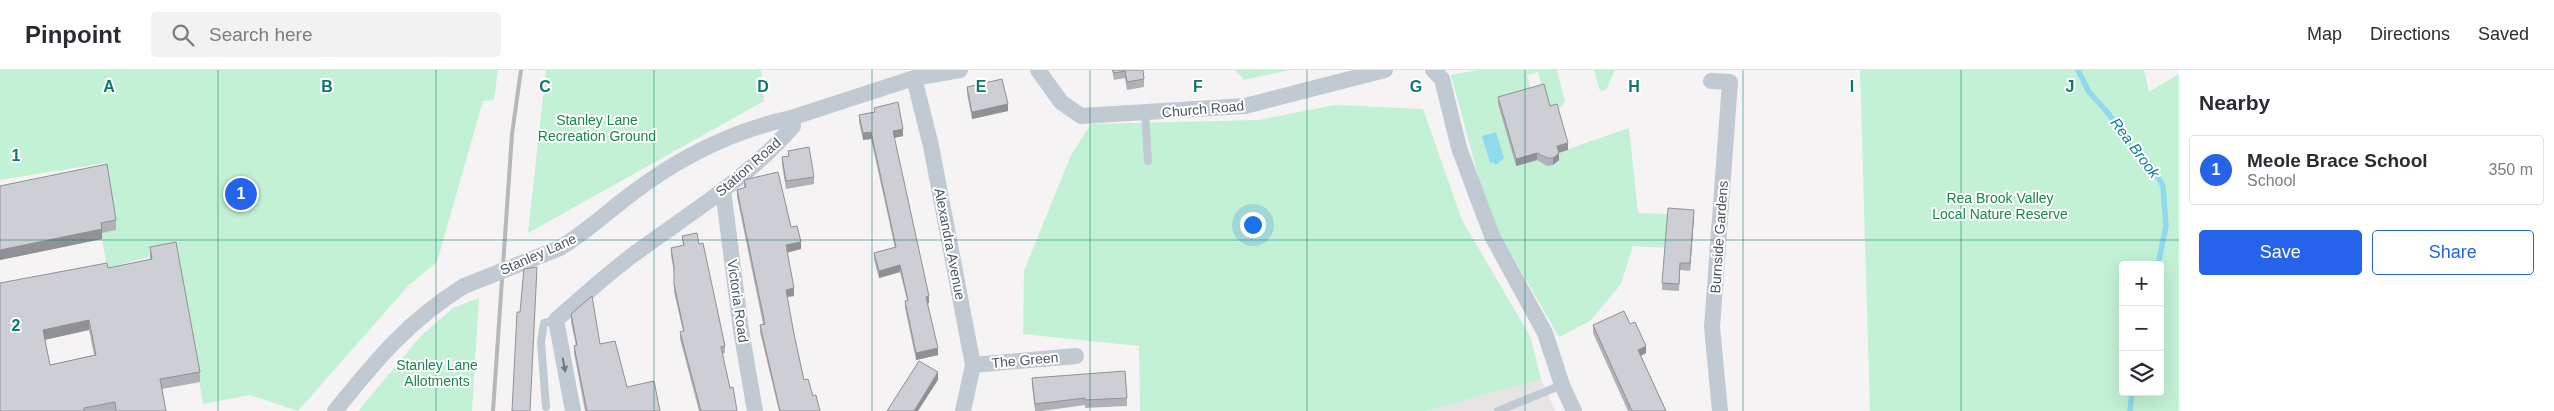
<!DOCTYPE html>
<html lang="en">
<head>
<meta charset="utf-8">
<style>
	body { margin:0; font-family:Helvetica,sans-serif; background:#f2f2f3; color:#2b2b33 }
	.controls { position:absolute; right:15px; bottom:15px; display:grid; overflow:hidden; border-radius:5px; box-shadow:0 5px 20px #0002 }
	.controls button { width:45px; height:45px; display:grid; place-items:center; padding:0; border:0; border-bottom:1px solid #e1e1e2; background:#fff; color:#2b2b33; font:25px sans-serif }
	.you { position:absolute; left:1252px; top:154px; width:18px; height:18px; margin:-12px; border:4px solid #fff; border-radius:50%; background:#1a73e8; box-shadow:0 0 0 8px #1a73e833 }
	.badge { display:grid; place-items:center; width:32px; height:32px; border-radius:50%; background:#2563eb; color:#fff; font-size:16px; font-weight:700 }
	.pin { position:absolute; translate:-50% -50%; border:2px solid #fff; box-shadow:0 1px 5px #0006 }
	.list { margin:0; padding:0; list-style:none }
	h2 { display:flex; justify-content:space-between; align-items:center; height:65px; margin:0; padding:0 20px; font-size:21px }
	h2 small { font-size:16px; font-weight:400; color:#7c7c81 }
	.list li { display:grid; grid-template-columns:32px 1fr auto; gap:15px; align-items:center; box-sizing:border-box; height:70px; margin:0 10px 10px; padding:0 10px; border:1px solid #e1e1e2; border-radius:5px }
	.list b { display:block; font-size:19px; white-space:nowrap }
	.list p { margin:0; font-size:16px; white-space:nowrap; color:#7c7c81 }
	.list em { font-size:16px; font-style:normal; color:#7c7c81 }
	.actions { display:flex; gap:10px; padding:15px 20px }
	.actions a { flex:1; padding:11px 0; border:1px solid #2563eb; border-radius:5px; text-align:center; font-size:18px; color:#2563eb }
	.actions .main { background:#2563eb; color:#fff }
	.icon { flex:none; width:28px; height:28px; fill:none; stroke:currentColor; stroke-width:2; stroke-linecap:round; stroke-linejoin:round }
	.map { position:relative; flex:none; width:2179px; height:341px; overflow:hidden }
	header { display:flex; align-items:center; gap:30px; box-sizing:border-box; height:70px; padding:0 25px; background:#fff; border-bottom:1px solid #e1e1e2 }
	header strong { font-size:24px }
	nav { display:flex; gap:28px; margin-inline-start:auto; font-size:18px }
	.search { width:350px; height:45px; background:#f2f2f3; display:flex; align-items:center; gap:12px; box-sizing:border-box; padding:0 18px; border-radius:5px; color:#7c7c81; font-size:19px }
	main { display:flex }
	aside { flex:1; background:#fff }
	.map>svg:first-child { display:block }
	.education { fill:#e6e4e5 }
	.green { fill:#c3f1d5; fill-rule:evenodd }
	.water { fill:#90daee }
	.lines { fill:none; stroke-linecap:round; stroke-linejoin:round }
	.stream { stroke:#90daee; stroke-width:5.5 }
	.service { stroke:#c1cad2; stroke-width:8 }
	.minor { stroke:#c1cad2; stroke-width:16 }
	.rail { stroke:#b5b8bd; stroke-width:4 }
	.minor-bridge { stroke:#c1cad2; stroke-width:16 }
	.wall { fill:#b0b2b7; fill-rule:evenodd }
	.shaded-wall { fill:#909195 }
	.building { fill:#cdcfd5; stroke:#909195; fill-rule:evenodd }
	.oneway { fill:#6e7983 }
	.grid { fill:none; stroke:#0f766e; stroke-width:1; stroke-opacity:0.55 }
	.labels { text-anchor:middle; stroke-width:4; stroke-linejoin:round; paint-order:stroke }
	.street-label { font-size:14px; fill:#4a5661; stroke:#fff }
	.park-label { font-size:14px; fill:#17864f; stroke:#fff }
	.water-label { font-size:15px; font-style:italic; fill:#0c7c9b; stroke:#fff }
	.grid-label { font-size:16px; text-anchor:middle; font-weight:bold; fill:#0f766e; stroke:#fff; stroke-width:4; stroke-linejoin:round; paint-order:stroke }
</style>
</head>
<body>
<header>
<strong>Pinpoint</strong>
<div class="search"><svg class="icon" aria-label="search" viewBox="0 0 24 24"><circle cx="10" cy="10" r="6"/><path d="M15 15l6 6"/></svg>Search here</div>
<nav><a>Map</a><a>Directions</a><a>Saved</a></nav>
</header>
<main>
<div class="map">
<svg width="2179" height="341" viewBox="0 0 2179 341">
	<rect width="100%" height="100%" fill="#f5f3f3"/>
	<path class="education" d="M1541,309L1555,341H1426Z"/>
	<path class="green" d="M0,0H498L494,30L483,31L437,192L408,216L298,341L250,325L203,334L177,179L107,198L101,163L116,160L105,93L0,110Z
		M546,0H761L764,31L528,163Z
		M1235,0H1289L1244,10Z
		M1478,0H1557L1565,32L1557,41L1549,44L1538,2L1527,5L1532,24L1498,34L1504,53L1524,48L1557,83L1629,58L1638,143L1668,144L1665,178L1633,176L1621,214L1590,251L1559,267L1495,156L1481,116L1451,5Z
		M1594,0H1615L1606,20L1600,21Z
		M1860,0H2144L2149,22L2179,4V341H1870ZM2123,195H2160V322H2123Z
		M1335,35L1423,39L1462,150L1530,266L1541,309L1426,341H1140L1139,276L1023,264L1024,201L1071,85L1091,54L1259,50Z
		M479,228L472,341H358L421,266L453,238Z"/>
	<path class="water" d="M1496,62L1504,88L1496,95L1493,92L1490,93L1482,66Z"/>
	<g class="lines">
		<path class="stream" d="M2078,0L2089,22L2109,44L2128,74L2151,95L2163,116L2166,156L2158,195
			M2130,341L2132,322"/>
		<path class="service" d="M1145,43L1148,91
			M546,337L541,272L544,253L556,250
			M1498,341L1562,315"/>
		<path class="minor" d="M1038,0L1061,32L1081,46L1245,36L1385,0
			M1433,0L1442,9L1459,78L1492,166L1545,263L1562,315L1574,341
			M914,8L931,76L973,295L963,341
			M1711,11L1730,12L1712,257L1720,341
			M723,120L741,260L755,341
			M560,178C585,163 606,143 630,125C678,88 732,61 791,48
			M973,295L1076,286
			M335,341C376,290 408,251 464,216
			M573,341L556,250C580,229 604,207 629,188C685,146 747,110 793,56L791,48L914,8L960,0"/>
		<path class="rail" d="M493,341L512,64L521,0"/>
		<path class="minor-bridge" d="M464,216L560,178"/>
	</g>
	<path class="wall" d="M1112,0H1143L1144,9V17L1127,20L1125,8L1114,10Z
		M967,17L1008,41L972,49L967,24Z
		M1498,27L1550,36L1568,80L1559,83V90L1553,95L1547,96L1537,90L1516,96L1498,34Z
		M874,38L903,66L894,68L929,233L927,234L938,285L916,290L905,238V231L907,230L900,202L879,208L874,190V183L895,178L871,69L863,70L859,52V45L874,42Z
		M788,81L814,107V114L786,119L782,95V87L788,86Z
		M744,110L791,157L801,179L787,182L794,226L787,227L794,264L804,310L820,341H779L760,262V255L763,254L737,127V120L744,118Z
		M0,116L116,150V160L102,163V169L0,190Z
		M1694,147L1690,201L1680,200L1679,221L1662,220V213Z
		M682,166L699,174L725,276V283L722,284L730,318L737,341H699L680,269V262L683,261L674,222V203L671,185V178L683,175Z
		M150,177L200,302V312L162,319L166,341H0V213L108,198L150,190ZM89,260L94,285L50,295L45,270Z
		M571,244L600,274L627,317L660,341H585L574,283V276H576L571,252Z
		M1593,255L1646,283L1641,286L1666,341H1628L1593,263Z
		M1032,308L1127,328V336L1085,338V335L1042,341H1035L1032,315Z"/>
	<path class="shaded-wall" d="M1008,34V41L972,49V42Z
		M903,59V66L893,68V61Z
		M871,62V69L863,70V63Z
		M1568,73V80L1557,83V76Z
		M1537,83V90L1516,96V89Z
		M1559,83V90L1553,95V88Z
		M1694,140V147L1690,201V193Z
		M102,159V169L0,190V180Z
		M801,172V179L786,183V175Z
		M900,195V202L879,208V201Z
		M794,218V226L786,227V220Z
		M929,226V233L926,234V227Z
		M89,250V260L43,270V260Z
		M1646,276V283L1638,287V280Z
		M938,278V285L916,290V283Z
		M938,302V310L918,341H914Z"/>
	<path class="building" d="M1113,0H1143L1144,9L1127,12L1125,1L1114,3Z
		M1002,9L1008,34L972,42L967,17Z
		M1544,14L1550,36L1557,34L1568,73L1557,76L1559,83L1553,88H1547L1537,83L1516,89L1498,27Z
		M898,32L903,59L893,61L929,226L926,227L938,278L916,283L905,231L908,230L900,195L879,201L874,183L896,177L871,62L863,63L859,45L875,42L874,38Z
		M809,77L814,107L786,111L782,87L789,86L788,81Z
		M107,94L116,150L101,153L102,159L0,180V116Z
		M778,102L791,157L797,156L801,172L786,175L794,218L786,220L794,264L804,310L808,309L813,326L816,325L820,341H780L760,255L765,254L737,120L746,117L744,110Z
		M1668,138L1694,140L1690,193H1680L1679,214L1662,213Z
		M697,163L699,174L703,173L725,276L721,277L730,318L733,317L737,341H701L680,262L684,261L674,214V196L671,178L684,175L682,166Z
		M176,172L200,302L160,309L166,341H116L115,332L84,338V341H0V213L107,193L108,198L152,189L150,177ZM89,250L96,285L50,295L43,260Z
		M537,197L530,341H512L517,242H520L524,199Z
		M592,226L600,274L615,271L627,317L654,311L660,341H587L574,276L577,275L571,244Z
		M1624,241L1630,254L1635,252L1646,276L1638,280L1666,341H1632L1593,255Z
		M919,291L938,302L914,341H887Z
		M1125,301L1127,328L1085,330V328L1035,334L1032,308Z"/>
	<defs><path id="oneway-solid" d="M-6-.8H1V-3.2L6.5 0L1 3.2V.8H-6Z" transform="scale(1.25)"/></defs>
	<use class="oneway" href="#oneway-solid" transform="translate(564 295) rotate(79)"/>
	<path class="grid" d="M218,0V341M436,0V341M654,0V341M872,0V341M1090,0V341M1307,0V341M1525,0V341M1743,0V341M1961,0V341M0,170H2179"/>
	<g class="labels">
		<g class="street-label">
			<text transform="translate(1203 39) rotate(-5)" y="5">Church Road</text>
			<text transform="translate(748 97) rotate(-41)" y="5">Station Road</text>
			<text transform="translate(1719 167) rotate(-86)" y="5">Burnside Gardens</text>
			<text transform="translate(950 174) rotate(79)" y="5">Alexandra Avenue</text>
			<text transform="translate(538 184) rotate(-24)" y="5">Stanley Lane</text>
			<text transform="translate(738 231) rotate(82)" y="5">Victoria Road</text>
			<text transform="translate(1025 290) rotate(-5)" y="5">The Green</text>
		</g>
		<g class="park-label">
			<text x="597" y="55">Stanley Lane<tspan x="597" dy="16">Recreation Ground</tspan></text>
			<text x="2000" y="133">Rea Brook Valley<tspan x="2000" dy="16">Local Nature Reserve</tspan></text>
			<text x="437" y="300">Stanley Lane<tspan x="437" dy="16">Allotments</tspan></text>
		</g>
		<g class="water-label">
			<text transform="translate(2135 78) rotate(53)" y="5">Rea Brook</text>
		</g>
	</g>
	<g class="grid-label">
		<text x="109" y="22">A</text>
		<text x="327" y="22">B</text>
		<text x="545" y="22">C</text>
		<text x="763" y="22">D</text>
		<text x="981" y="22">E</text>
		<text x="1198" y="22">F</text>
		<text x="1416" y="22">G</text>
		<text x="1634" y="22">H</text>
		<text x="1852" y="22">I</text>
		<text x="2070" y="22">J</text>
		<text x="16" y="91">1</text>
		<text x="16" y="261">2</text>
	</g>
</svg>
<div class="controls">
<button>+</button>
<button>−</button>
<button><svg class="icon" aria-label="layers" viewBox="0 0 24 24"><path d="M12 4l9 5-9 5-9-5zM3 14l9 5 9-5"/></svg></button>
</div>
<div class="you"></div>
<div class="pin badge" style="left:241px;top:124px">1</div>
</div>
<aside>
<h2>Nearby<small></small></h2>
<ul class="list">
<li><span class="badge">1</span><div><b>Meole Brace School</b><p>School</p></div><em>350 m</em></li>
</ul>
<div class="actions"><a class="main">Save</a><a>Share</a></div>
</aside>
</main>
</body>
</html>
